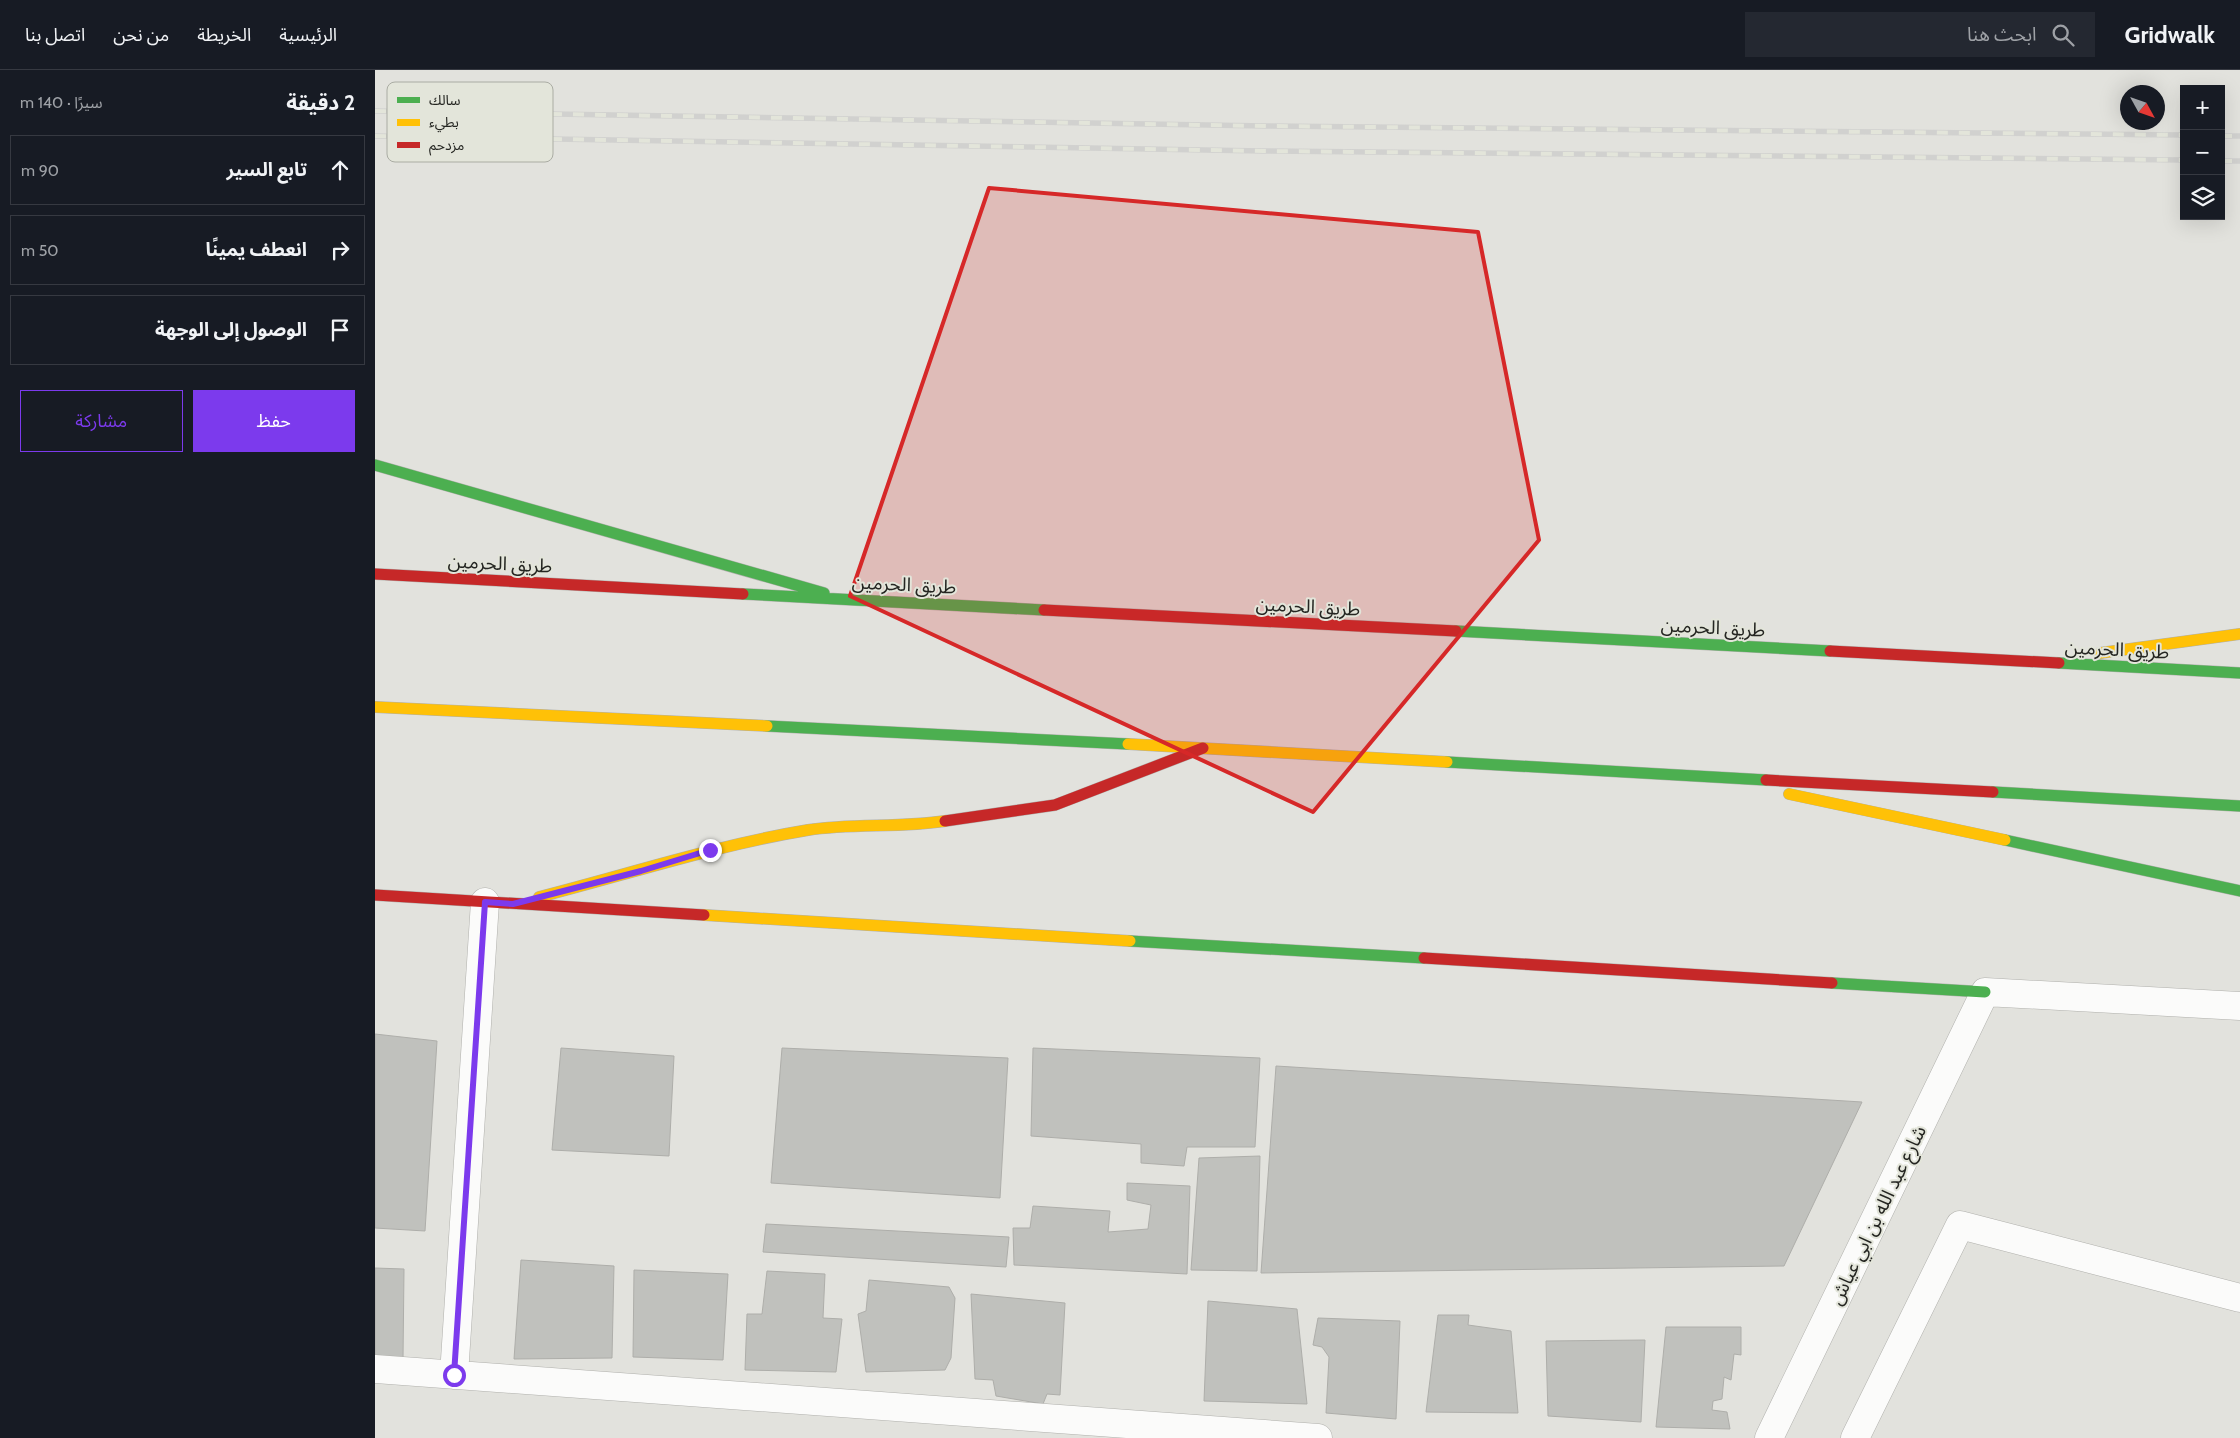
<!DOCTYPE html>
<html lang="ar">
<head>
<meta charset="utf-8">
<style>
	body { margin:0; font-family:Cabin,"Noto Sans Arabic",sans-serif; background:#242831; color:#f1f3f6; direction:rtl }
	.controls { position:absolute; right:15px; top:15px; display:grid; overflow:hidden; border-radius:0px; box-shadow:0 5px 20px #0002 }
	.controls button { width:45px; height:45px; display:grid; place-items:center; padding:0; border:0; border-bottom:1px solid #363941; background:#171b24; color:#f1f3f6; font:25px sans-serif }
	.compass { position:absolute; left:1745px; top:15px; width:45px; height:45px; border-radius:50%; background:#171b24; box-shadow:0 5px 20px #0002; rotate:130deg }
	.stop { position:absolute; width:15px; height:15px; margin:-11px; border:4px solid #7c3aed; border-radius:50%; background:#fff }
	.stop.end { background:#7c3aed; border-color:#fff; box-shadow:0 1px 5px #0008 }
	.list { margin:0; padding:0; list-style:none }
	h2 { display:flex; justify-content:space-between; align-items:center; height:65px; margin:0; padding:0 20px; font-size:21px }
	h2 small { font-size:16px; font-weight:400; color:#9ea1a6 }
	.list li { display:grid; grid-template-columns:32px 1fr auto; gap:15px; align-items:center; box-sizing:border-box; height:70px; margin:0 10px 10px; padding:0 10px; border:1px solid #363941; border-radius:0px }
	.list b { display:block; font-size:19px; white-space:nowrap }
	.list em { font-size:16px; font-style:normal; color:#9ea1a6 }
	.actions { display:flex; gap:10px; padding:15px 20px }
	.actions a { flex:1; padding:11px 0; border:1px solid #7c3aed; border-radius:0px; text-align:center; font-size:18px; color:#7c3aed }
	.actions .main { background:#7c3aed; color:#fff }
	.icon { flex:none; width:28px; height:28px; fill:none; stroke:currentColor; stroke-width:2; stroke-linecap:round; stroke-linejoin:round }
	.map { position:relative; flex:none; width:1865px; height:1368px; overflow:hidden; direction:ltr }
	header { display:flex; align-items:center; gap:30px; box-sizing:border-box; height:70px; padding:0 25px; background:#171b24; border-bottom:1px solid #363941 }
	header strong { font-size:24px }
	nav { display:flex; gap:28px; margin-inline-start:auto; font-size:18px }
	.search { width:350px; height:45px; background:#242831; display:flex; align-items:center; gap:12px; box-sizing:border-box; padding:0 18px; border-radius:0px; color:#9ea1a6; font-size:19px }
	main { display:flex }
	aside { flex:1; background:#171b24 }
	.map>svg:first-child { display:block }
	.building { fill:#c0c1bd; stroke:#aeaeaa }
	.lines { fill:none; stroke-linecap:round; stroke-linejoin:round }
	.street-casing { stroke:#b0b0ac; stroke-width:29 }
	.fast-casing { stroke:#b0b0ac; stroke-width:12 }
	.slow-casing { stroke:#b0b0ac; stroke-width:12 }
	.jam-casing { stroke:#b0b0ac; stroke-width:12 }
	.street { stroke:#fbfbfa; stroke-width:28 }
	.fast { stroke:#4caf50; stroke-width:11 }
	.slow { stroke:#ffc107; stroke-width:11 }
	.jam { stroke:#c62828; stroke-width:11 }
	.rail-casing { stroke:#d1d1cf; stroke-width:5.5 }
	.rail { stroke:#e3e5da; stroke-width:4; stroke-dasharray:11; stroke-linecap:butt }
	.route { stroke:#7c3aed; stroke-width:6 }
	.marked { fill:#d62828; fill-opacity:0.2; stroke:#d62828; stroke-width:4; stroke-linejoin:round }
	.labels { text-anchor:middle; stroke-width:4; stroke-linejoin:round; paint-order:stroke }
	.street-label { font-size:19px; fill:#252622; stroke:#e3e5da }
	.key { fill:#e3e5da; stroke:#aaaca3; stroke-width:1 }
	.key-label { font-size:14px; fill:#252622 }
</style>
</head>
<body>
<header>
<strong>Gridwalk</strong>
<div class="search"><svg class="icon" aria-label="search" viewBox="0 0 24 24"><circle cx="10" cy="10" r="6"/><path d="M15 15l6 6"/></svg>ابحث هنا</div>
<nav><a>الرئيسية</a><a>الخريطة</a><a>من نحن</a><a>اتصل بنا</a></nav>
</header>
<main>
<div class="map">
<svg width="1865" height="1368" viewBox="0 0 1865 1368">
	<rect width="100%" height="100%" fill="#e2e2dd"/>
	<path class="building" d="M0,964L62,971L50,1161L0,1158Z
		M186,978L299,986L294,1086L177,1080Z
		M407,978L633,988L625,1128L396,1113Z
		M658,978L885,988L880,1077H812L809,1096L766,1093V1074L656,1066Z
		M901,996L1487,1032L1409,1196L886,1203Z
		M885,1086L882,1201L816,1200L824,1088Z
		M752,1113L815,1116L812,1204L639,1195L638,1158H655L658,1136L735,1141L733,1162L773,1159L776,1135L752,1130Z
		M391,1154L634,1167L631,1197L388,1182Z
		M146,1190L239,1196L237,1288L139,1289Z
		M0,1198L29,1199L28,1289H0Z
		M259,1200L353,1204L348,1290L258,1287Z
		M392,1201L450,1204L448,1248L467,1249L461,1302L370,1300L372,1244H387Z
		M494,1210L574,1217L580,1228L576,1288L570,1300L491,1302L483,1244L491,1241Z
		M596,1224L690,1233L685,1325L672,1324L668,1334L621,1326L618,1310L600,1309Z
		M833,1231L922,1239L932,1334L829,1331Z
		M1063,1245H1094L1093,1255L1136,1261L1143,1343L1051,1342Z
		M943,1248L1025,1251L1021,1349L951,1343L954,1287L947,1277L938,1275Z
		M1291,1257H1366V1285L1359,1284L1356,1310L1349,1307L1347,1329L1338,1331L1337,1340L1352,1342L1355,1359L1281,1357Z
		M1270,1270L1266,1352L1173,1346L1171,1271Z"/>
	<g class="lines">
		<g class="street-casing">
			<path id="street" d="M0,1299L943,1368
				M79,1305L110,832
				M1394,1368L1610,922L1865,936
				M1480,1368L1585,1155L1865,1228"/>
		</g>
		<g class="fast-casing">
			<path id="fast" d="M0,395L449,523
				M368,524L669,540
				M1081,561L1455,581
				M1684,593L1865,603
				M392,656L753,674
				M1072,692L1391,710
				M1618,722L1865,736
				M1630,770L1865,821
				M755,871L1049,888
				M1457,913L1610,922"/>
		</g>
		<g class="slow-casing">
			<path id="slow" d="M1725,583L1865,564
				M0,637L392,656
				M753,674L1072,692
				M1414,724L1630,770
				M164,827C254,804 342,775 433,760C478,753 525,758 570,751
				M329,845L755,871"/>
		</g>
		<g class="jam-casing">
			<path id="jam" d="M0,504L368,524
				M669,540L1081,561
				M1455,581L1684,593
				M1391,710L1618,722
				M570,751L680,735L828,678
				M0,825L329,845
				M1049,888L1457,913"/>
		</g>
		<use href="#street" class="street"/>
		<use href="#fast" class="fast"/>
		<use href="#slow" class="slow"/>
		<use href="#jam" class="jam"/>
		<g class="rail-casing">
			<path id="rail" d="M0,41L891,56L1809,65
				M0,66L888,81L1809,90
				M1846,66H1865
				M1846,91H1865"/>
		</g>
		<use href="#rail" class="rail"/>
	</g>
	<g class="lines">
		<path class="route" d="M79,1305L110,832L138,834L266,801L335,780"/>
	</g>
	<path class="marked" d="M614,118L1103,162L1164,470L938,742L475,526Z"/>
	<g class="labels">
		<g class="street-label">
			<text transform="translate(125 493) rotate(3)" y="7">طريق الحرمين</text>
			<text transform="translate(529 514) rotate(3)" y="7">طريق الحرمين</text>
			<text transform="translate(933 536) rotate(3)" y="7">طريق الحرمين</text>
			<text transform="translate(1338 557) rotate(3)" y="7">طريق الحرمين</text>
			<text transform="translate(1742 579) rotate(3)" y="7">طريق الحرمين</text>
			<text transform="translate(1502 1145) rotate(-64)" y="7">شارع عبد الله بن ابي عياش</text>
		</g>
	</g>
	<rect x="12" y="12" width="166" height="80" rx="8" class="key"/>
	<rect x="22" y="27" width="23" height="6" fill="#4caf50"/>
	<rect x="22" y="49" width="23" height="7" fill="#ffc107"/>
	<rect x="22" y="72" width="23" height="6" fill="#c62828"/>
	<g class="key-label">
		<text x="54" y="35">سالك</text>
		<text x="54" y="57">بطيء</text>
		<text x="54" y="80">مزدحم</text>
	</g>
</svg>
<div class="controls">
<button>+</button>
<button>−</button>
<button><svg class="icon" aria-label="layers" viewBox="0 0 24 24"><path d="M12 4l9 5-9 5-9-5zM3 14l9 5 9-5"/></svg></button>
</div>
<svg class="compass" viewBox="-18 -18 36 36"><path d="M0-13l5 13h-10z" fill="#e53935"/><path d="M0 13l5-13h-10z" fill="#9ea1a6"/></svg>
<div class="stop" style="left:79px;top:1305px"></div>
<div class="stop end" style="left:335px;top:780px"></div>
</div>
<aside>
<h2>2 دقيقة<small>سيرًا · 140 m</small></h2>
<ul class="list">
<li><svg class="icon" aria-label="ahead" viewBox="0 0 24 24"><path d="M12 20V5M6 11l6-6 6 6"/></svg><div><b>تابع السير</b></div><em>90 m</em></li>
<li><svg class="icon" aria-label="right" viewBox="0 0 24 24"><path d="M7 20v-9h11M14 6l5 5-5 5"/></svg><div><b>انعطف يمينًا</b></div><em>50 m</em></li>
<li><svg class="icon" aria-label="arrive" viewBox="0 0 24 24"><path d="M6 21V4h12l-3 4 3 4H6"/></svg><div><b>الوصول إلى الوجهة</b></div></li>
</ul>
<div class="actions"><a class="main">حفظ</a><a>مشاركة</a></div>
</aside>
</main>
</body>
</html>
